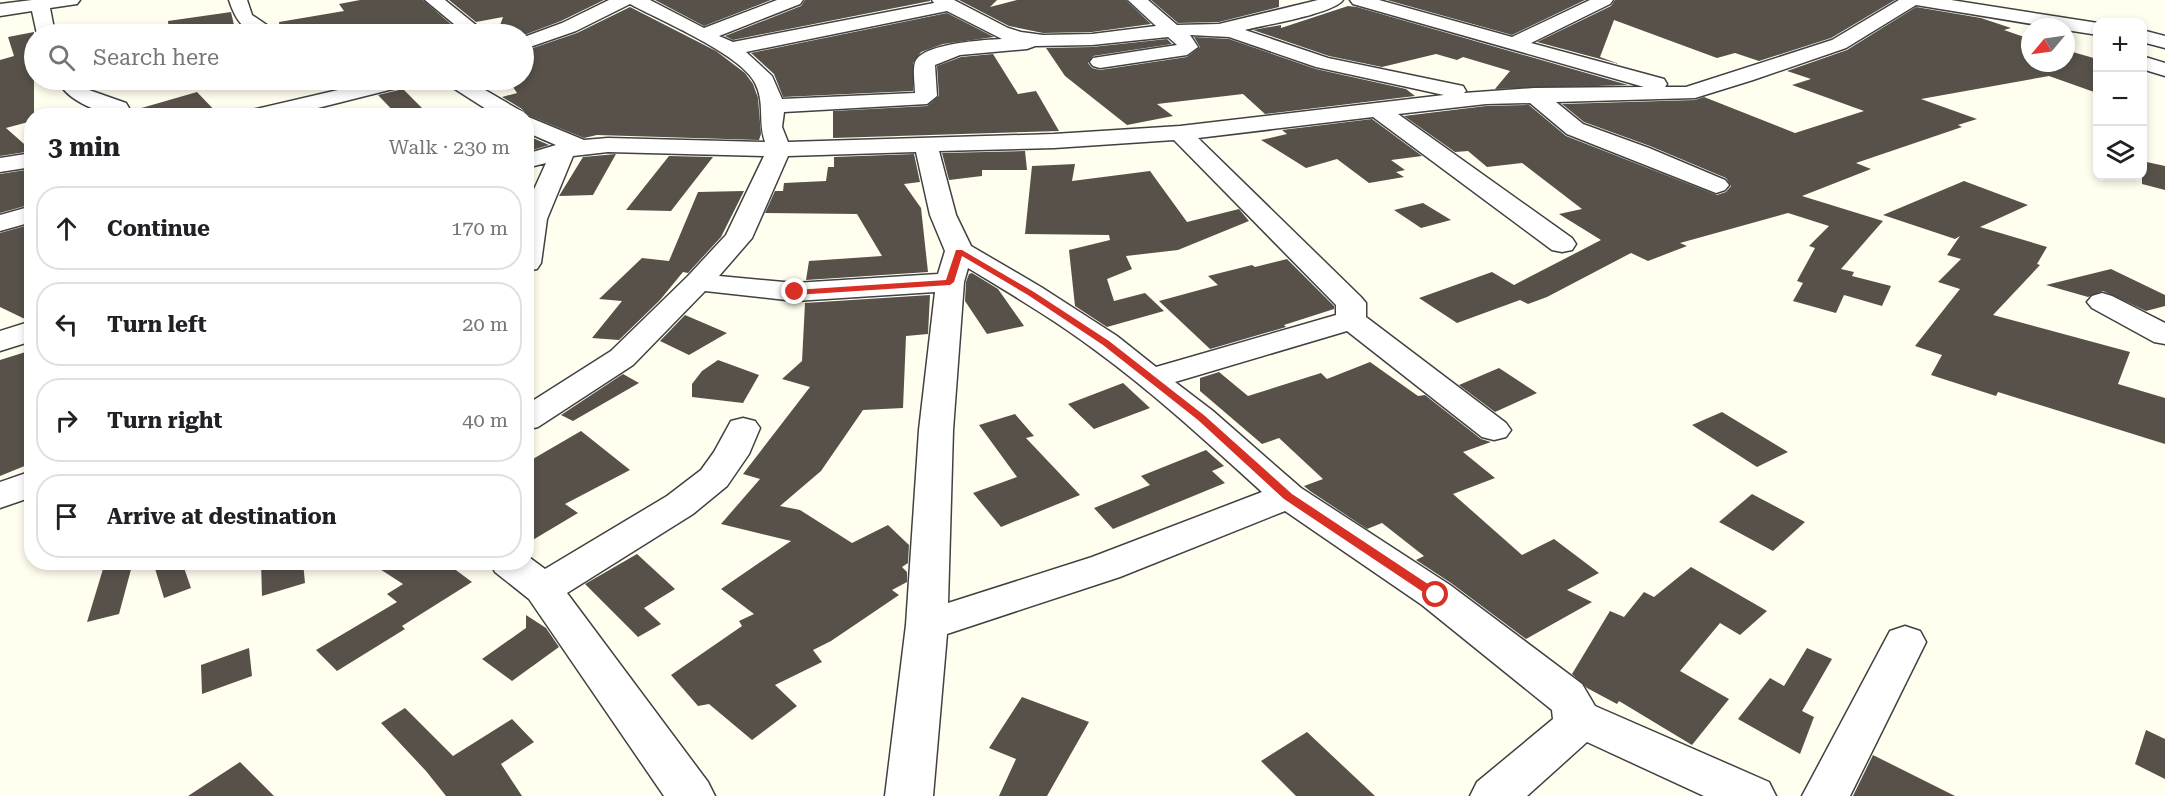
<!DOCTYPE html>
<html lang="en">
<head>
<meta charset="utf-8">
<style>
	body { margin:0; font-family:"Roboto Serif",serif; background:#f6f6f6; color:#202124 }
	.controls { position:absolute; right:18px; top:18px; display:grid; overflow:hidden; border-radius:12px; box-shadow:0 3px 9px #0003 }
	.controls button { width:54px; height:54px; display:grid; place-items:center; padding:0; border:0; border-bottom:2px solid #e0e0e0; background:#fff; color:#202124; font:30px sans-serif }
	.compass { position:absolute; left:2021px; top:18px; width:54px; height:54px; border-radius:50%; background:#fff; box-shadow:0 3px 9px #0003; rotate:241deg }
	.stop { position:absolute; width:18px; height:18px; margin:-14px; border:4px solid #d93025; border-radius:50%; background:#fff }
	.stop.end { background:#d93025; border-color:#fff; box-shadow:0 2px 6px #0008 }
	.list { margin:0; padding:0; list-style:none }
	h2 { display:flex; justify-content:space-between; align-items:center; height:78px; margin:0; padding:0 24px; font-size:26px }
	h2 small { font-size:20px; font-weight:400; color:#757577 }
	.list li { display:grid; grid-template-columns:39px 1fr auto; gap:18px; align-items:center; box-sizing:border-box; height:84px; margin:0 12px 12px; padding:0 12px; border:2px solid #e0e0e0; border-radius:24px }
	.list b { display:block; font-size:22px; white-space:nowrap }
	.list em { font-size:20px; font-style:normal; color:#757577 }
	.icon { flex:none; width:33px; height:33px; fill:none; stroke:currentColor; stroke-width:2; stroke-linecap:round; stroke-linejoin:round }
	.map { position:relative; flex:none; width:2165px; height:796px; overflow:hidden }
	.search { position:absolute; background:#fff; box-shadow:0 3px 9px #0003; left:24px; top:24px; width:510px; height:66px; display:flex; align-items:center; gap:15px; box-sizing:border-box; padding:0 21px; border-radius:33px; color:#757577; font-size:22px }
	.panel { position:absolute; background:#fff; box-shadow:0 3px 9px #0003; left:24px; top:108px; width:510px; height:462px; border-radius:24px }
	.map>svg:first-child { display:block }
	.building { fill:#57514a }
	.lines { fill:none; stroke-linecap:round; stroke-linejoin:round }
	.minor-casing { stroke:#414141; stroke-width:3 }
	.minor { fill:#fff; fill-rule:evenodd }
	.route { fill:#d93025 }
</style>
</head>
<body>
<div class="map">
<svg width="2165" height="796" viewBox="0 0 2165 796">
	<rect width="100%" height="100%" fill="#fffeef"/>
	<path class="building" d="M360,0H423L453,26L401,34H282L280,31L279,22L344,11L339,4Z
		M449,0H604L561,21L524,35L499,28L503,17L476,22Z
		M655,0H771L704,26Z
		M805,0H930V1L733,40L725,36L801,6Z
		M959,0H997L990,7L1017,0H1126L1151,24L1092,32L1043,33L1009,26Z
		M1151,0H1279V7L1219,22L1178,23Z
		M1387,0H1585L1512,35Z
		M1615,0H1895L1831,38L1759,61L1735,53L1717,58L1614,20L1600,57L1619,64L1537,42L1611,6Z
		M1348,6L1357,7L1628,85L1495,89L1510,71L1463,57L1457,60L1436,54L1382,67L1329,56L1253,30L1281,25V28Z
		M630,7L716,51L745,73L753,84L758,98L761,134L759,140L597,135L584,138L525,114L522,109L502,97L517,93L509,81L524,80V51L577,33Z
		M1916,7L1981,18L2011,28L2004,30L2030,39V63H2066V50L2097,59V93L2049,76L1921,99L1977,119L1958,125L1962,127L1856,163L1871,169L1802,196L1883,221L1841,269L1854,272L1852,276L1891,286L1882,306L1844,295L1836,313L1793,301L1803,283L1797,281L1815,248L1809,246L1829,226L1788,213L1680,243L1687,246L1648,261L1631,253L1547,297L1528,304L1520,300L1457,323L1419,298L1492,272L1514,285L1601,240L1559,214L1582,209L1522,163L1487,167L1468,151L1455,152L1404,116L1486,106L1529,105L1566,136L1717,195L1726,192L1731,186L1726,178L1650,146L1584,122L1562,104L1695,100L1704,97L1795,133L1864,111L1792,85L1811,79L1787,71L1847,50Z
		M231,12L236,34H169L168,21Z
		M947,13L994,37L943,44L921,52L913,63V91L783,97L774,74L751,53Z
		M34,32V116H32V121L6,128L32,151L0,156V60L14,56L8,37Z
		M1194,37L1229,39L1316,69L1406,89L1415,96L1265,114L1243,94L1157,104L1173,116L1127,125L1065,76L1046,48L1092,47L1167,39L1172,44L1093,56L1088,63L1092,68L1100,70L1187,57L1200,47Z
		M993,54L1018,94L1036,91L1059,131L833,138V111L927,106L939,96L937,66L961,57Z
		M403,89L430,116H398L378,95Z
		M197,92L220,116H139L138,109Z
		M1372,119L1422,156L1391,160L1405,170L1396,172L1404,177L1369,183L1337,159L1306,168L1261,140L1287,134L1282,130Z
		M526,135L549,145L526,152Z
		M1025,151L1027,170H982V176L949,180L942,153Z
		M616,154L593,195L559,196L583,157Z
		M914,154L920,182L904,184L921,208L928,272L806,280L809,261L882,256L857,214L765,213L775,191H783L784,183L826,181L828,167H834V157Z
		M669,156L713,157L671,211L626,210Z
		M2142,161L2165,166V190L2142,184Z
		M1075,164L1072,181L1150,171L1187,222L1239,209L1249,221L1178,250L1126,256L1132,269L1107,279L1114,301L1145,293L1164,311L1107,327L1075,306L1069,250L1110,240L1109,235L1025,234L1032,166Z
		M32,169V204L0,213V174Z
		M1964,181L2028,205L1980,227L2047,247L2037,264L2040,265L1993,315L2130,352L2118,384L2165,398V444L1998,392L1996,396L1931,375L1942,355L1915,346L1960,289L1938,282L1961,259L1947,255L1960,236L1955,239L1883,215Z
		M744,191L721,237L688,273L683,272L660,300L619,340L592,338L622,301L599,299L642,258L669,261L698,192Z
		M1423,203L1451,220L1421,228L1394,210Z
		M32,224V319L27,320L0,307V233Z
		M1287,259L1334,306V309L1284,325L1286,327L1210,349L1159,301L1218,285L1208,276L1252,265L1255,267Z
		M2111,269L2165,295V306L2146,311L2103,291L2088,297L2046,285Z
		M972,273L998,289L1024,326L987,334L965,301L966,282L969,274Z
		M930,295L928,334L906,336L903,408L863,410L821,471L780,506L800,510L852,543L888,525L909,545L908,563L902,567L907,572V582L892,590L899,595L831,641L813,650L822,662L775,685L797,706L752,740L709,704L698,706L671,675L742,626L739,621L754,614L721,589L791,541L721,524L760,479L743,474L810,387L782,379L802,361L805,303Z
		M685,315L727,333L689,355L660,341Z
		M32,350V463L0,476V360Z
		M718,360L759,375L743,403L692,397V384L702,371Z
		M1370,362L1418,396L1425,395L1481,439L1491,442L1463,452L1495,478L1453,494L1522,555L1554,539L1599,573L1567,590L1592,602L1526,639L1451,583L1416,560L1424,556L1382,523L1367,529L1310,491L1304,486L1323,479L1279,438L1262,444L1200,391V378L1219,372L1248,396L1321,373L1327,379Z
		M1499,368L1537,393L1495,412L1459,385Z
		M623,374L639,383L573,421L561,415Z
		M1123,383L1150,408L1094,429L1068,404Z
		M1722,412L1788,452L1757,467L1692,425Z
		M1015,414L1034,436L1026,438L1080,495L1001,527L973,493L1017,477L979,425Z
		M581,431L630,470L565,504L578,513L526,544V463Z
		M1206,450L1224,466L1212,471L1225,483L1113,529L1094,508L1150,485L1141,476Z
		M1752,494L1805,522L1773,551L1719,522Z
		M637,554L675,589L644,608L661,624L638,637L585,584Z
		M128,562H133L119,614L87,622L103,569Z
		M153,562H182L191,588L164,598Z
		M261,562H303L305,583L262,596Z
		M369,562H445L472,582L402,626L405,629L337,671L316,650L397,602L387,594L403,584Z
		M1691,567L1767,611L1740,635L1720,623L1680,671L1729,699L1692,745L1619,701L1617,704L1587,688L1572,674L1610,611L1624,617L1644,592L1654,597Z
		M526,615L546,628L559,647L512,681L482,659L526,628Z
		M249,648L252,676L202,694L201,665Z
		M1807,648L1832,659L1802,711L1814,717L1800,754L1738,719L1770,678L1784,686Z
		M1022,697L1089,722L1047,796H999L1016,759L989,748Z
		M405,708L453,756L512,719L534,742L501,764L522,796H446L426,771L381,723Z
		M2146,730L2165,739V779L2135,764Z
		M1307,732L1375,796H1296L1261,761Z
		M1873,755L1955,796H1853Z
		M240,762L274,796H188Z"/>
	<g class="lines">
		<g class="minor-casing">
			<path id="minor" d="M32,0H80L77,4L50,8L55,34H37L32,11L0,16V4Z
				M229,0H247L252,15L280,34C250,37 238,28 229,0Z
				M425,0H445L487,34H466Z
				M609,0H650L704,28L777,0H803L800,4L719,36L733,42L934,3L932,0H954L1008,28L1021,32L1043,35L1092,34L1156,26L1128,0H1148L1177,25L1219,24L1318,0H1343C1333,14 1264,25 1245,30L1328,58L1463,86L1466,91L1464,93L1534,88L1644,87L1353,4L1350,0H1379L1512,37L1590,0H1613L1610,4L1531,43L1664,79L1667,84L1665,87H1686L1832,40L1899,0H1951L2098,23V35L2066,30V27H2050L1916,5L1846,48L1753,80L1695,98L1556,102L1583,124L1649,148L1725,180L1729,185L1725,190L1716,193L1567,134L1530,103L1486,104L1398,114L1572,238L1576,244L1572,250L1562,252L1552,250L1373,117L1198,138L1361,297L1366,303V317L1506,423L1511,430L1506,437L1494,440L1482,437L1347,331L1175,382L1213,411L1301,488L1450,585L1582,684L1595,706L1769,782L1776,796H1704L1587,742L1527,796H1470L1477,782L1553,719L1552,710L1422,605L1285,511L1120,577L947,634L933,796H885L906,625L919,430L935,292L795,301L705,291L633,365L538,427L526,430V405L611,351L688,276L726,235L764,156L608,152L573,156L547,219L541,263L537,269L526,271V207L546,163L526,168V154L556,145L526,132V116L584,140L608,138L765,142C758,122 765,102 755,83C741,54 659,20 630,4L576,31L524,49V37L562,23ZM947,11L1002,39C984,40 927,43 916,60C912,67 915,84 915,93L782,99L772,76L746,52ZM1190,35L1229,37L1316,67L1444,95L1180,126L1054,134L788,142L782,127L784,112L927,104L937,96L935,65L960,55L1027,49L1035,46L1092,45L1168,37L1177,45L1093,58L1090,62L1093,66L1100,68L1187,55L1198,47ZM1174,140L1336,305V315L1156,367L1117,336L1041,287L971,246L956,215L939,151L1054,148ZM916,152L930,215L945,251L938,274L795,283L719,276L752,238L788,156ZM968,268C1011,294 1055,320 1095,350C1154,393 1208,443 1262,492L1092,557L948,603L953,430L964,282Z
				M2142,30L2165,36V48L2142,42Z
				M2142,56L2165,63V76L2142,69Z
				M58,80H78L89,90L126,103L129,108L126,113C105,118 65,100 58,80Z
				M381,80H417L413,84L286,116H245L248,111Z
				M443,80H468L521,111L524,116H497L447,84Z
				M32,153V167L0,172V158Z
				M32,206V222L0,231V215Z
				M2102,293L2112,296L2165,323V344L2154,342L2092,308L2087,302L2092,296Z
				M32,321V341L0,351V331Z
				M743,418L755,421L760,428L749,454L727,486L693,514L567,593L708,782L715,796H664L529,599L495,572L490,562H526V555L545,569L667,496L701,470L714,452L731,421Z
				M32,471V497L0,508V482Z
				M1905,626L1920,631L1926,642L1850,796H1802L1890,631Z"/>
		</g>
		<use href="#minor" class="minor"/>
	</g>
	<path class="route" d="M956,250H962L1034,292L1109,341L1205,416L1292,494L1440,592V598H1432L1284,499L1198,420L1103,345L1028,295L962,256L954,282L950,285L795,295L791,292L795,290L946,280Z"/>
</svg>
<div class="controls">
<button>+</button>
<button>−</button>
<button><svg class="icon" aria-label="layers" viewBox="0 0 24 24"><path d="M12 4l9 5-9 5-9-5zM3 14l9 5 9-5"/></svg></button>
</div>
<svg class="compass" viewBox="-18 -18 36 36"><path d="M0-13l5 13h-10z" fill="#e53935"/><path d="M0 13l5-13h-10z" fill="#757577"/></svg>
<div class="stop" style="left:1436px;top:595px"></div>
<div class="stop end" style="left:795px;top:292px"></div>
<div class="search"><svg class="icon" aria-label="search" viewBox="0 0 24 24"><circle cx="10" cy="10" r="6"/><path d="M15 15l6 6"/></svg>Search here</div>
<section class="panel">
<h2>3 min<small>Walk · 230 m</small></h2>
<ul class="list">
<li><svg class="icon" aria-label="ahead" viewBox="0 0 24 24"><path d="M12 20V5M6 11l6-6 6 6"/></svg><div><b>Continue</b></div><em>170 m</em></li>
<li><svg class="icon" aria-label="left" viewBox="0 0 24 24"><path d="M17 20v-9H6M10 6l-5 5 5 5"/></svg><div><b>Turn left</b></div><em>20 m</em></li>
<li><svg class="icon" aria-label="right" viewBox="0 0 24 24"><path d="M7 20v-9h11M14 6l5 5-5 5"/></svg><div><b>Turn right</b></div><em>40 m</em></li>
<li><svg class="icon" aria-label="arrive" viewBox="0 0 24 24"><path d="M6 21V4h12l-3 4 3 4H6"/></svg><div><b>Arrive at destination</b></div></li>
</ul>
</section>
</div>
</body>
</html>
